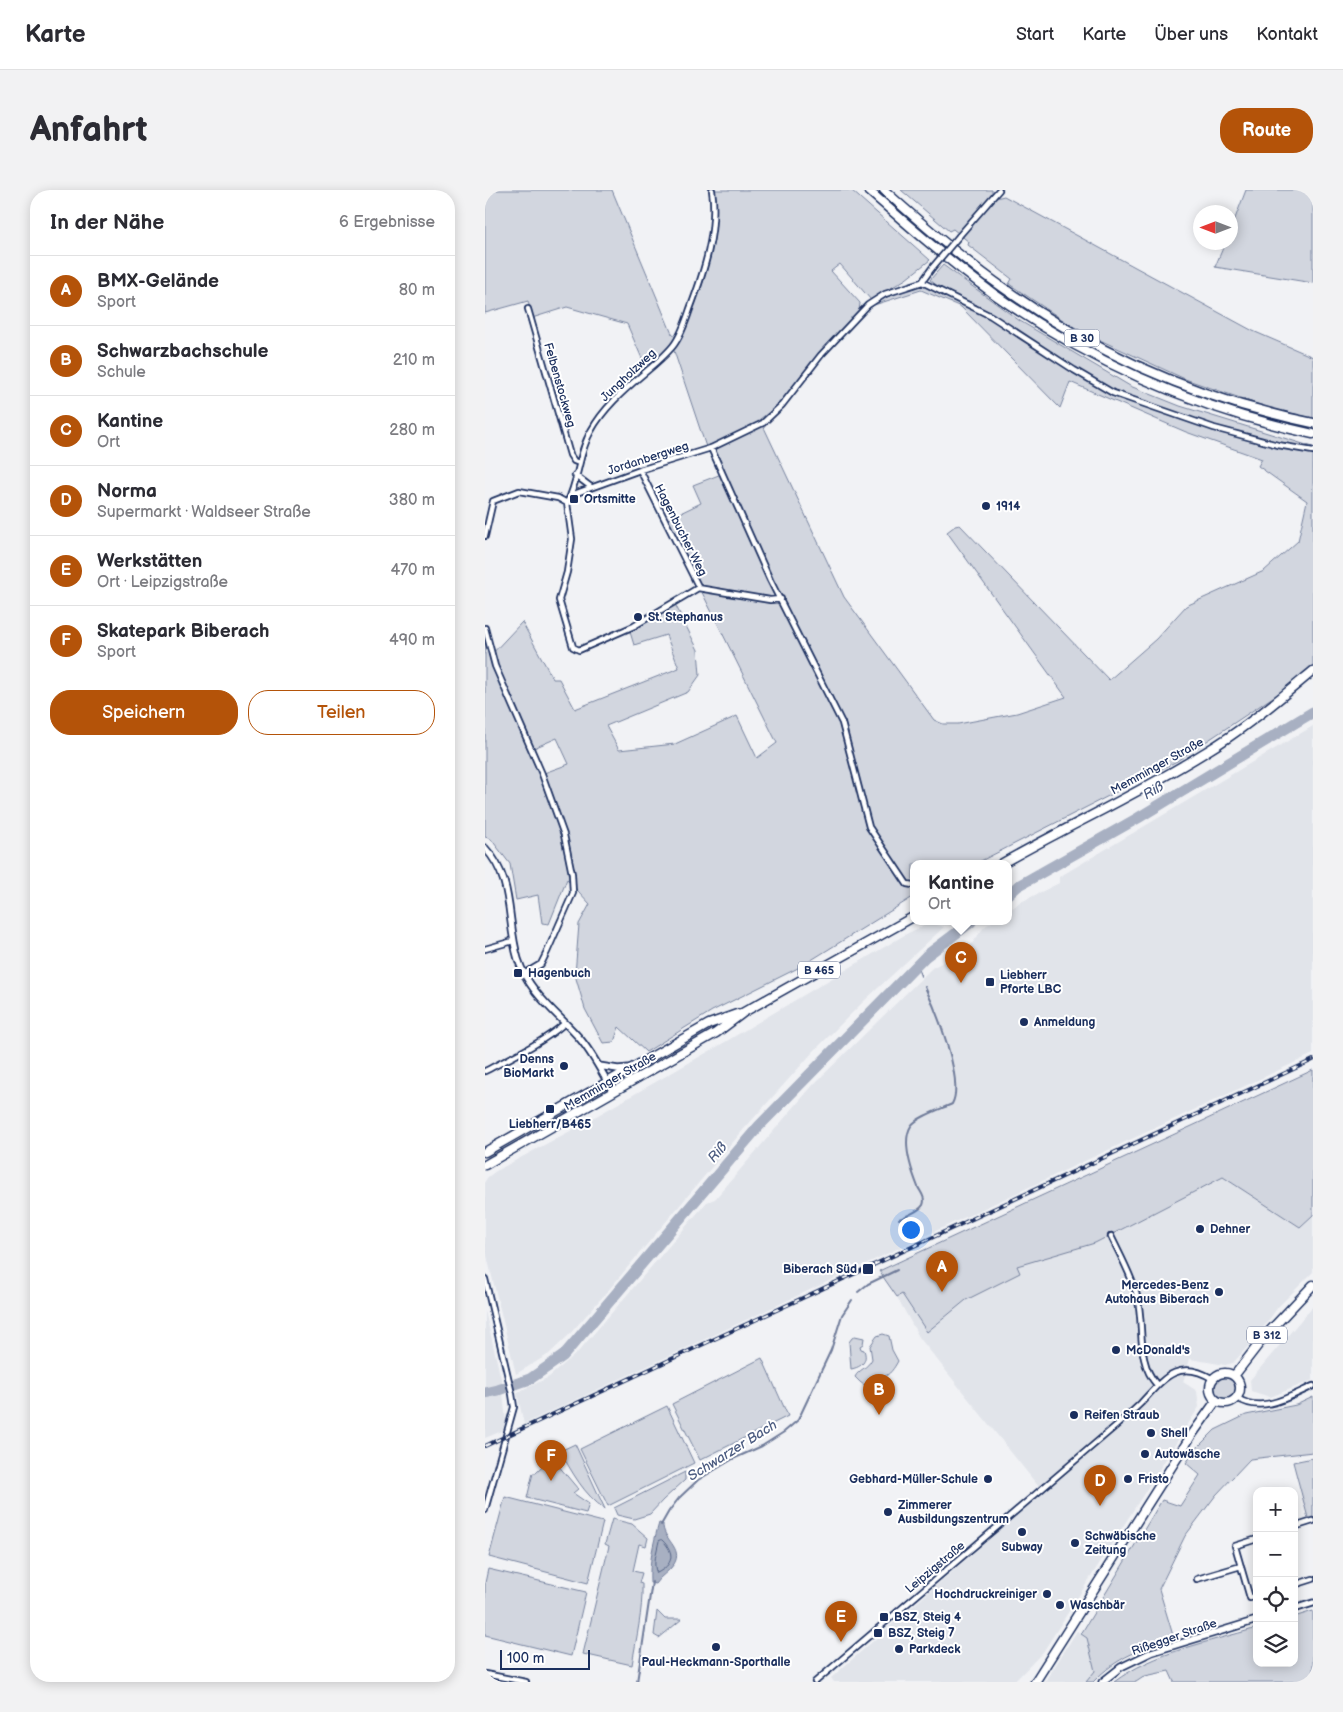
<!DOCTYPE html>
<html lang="de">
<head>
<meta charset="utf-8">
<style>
	body { margin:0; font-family:"Balsamiq Sans",sans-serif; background:#f2f2f3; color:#2b2b33 }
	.controls { position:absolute; right:15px; bottom:15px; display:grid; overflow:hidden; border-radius:10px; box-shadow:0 2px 12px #0003 }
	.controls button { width:45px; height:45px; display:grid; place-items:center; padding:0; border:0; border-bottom:1px solid #e1e1e2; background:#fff; color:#2b2b33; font:25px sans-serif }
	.compass { position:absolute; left:708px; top:15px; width:45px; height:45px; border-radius:50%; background:#fff; box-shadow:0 2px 12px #0003; rotate:270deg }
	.scale { position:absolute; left:15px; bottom:12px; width:90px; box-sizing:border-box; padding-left:5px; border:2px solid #1b2f5e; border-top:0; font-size:14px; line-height:18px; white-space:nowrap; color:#1b2f5e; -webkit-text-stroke:4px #fff; paint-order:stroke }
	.you { position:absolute; left:425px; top:1039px; width:18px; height:18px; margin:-12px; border:4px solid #fff; border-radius:50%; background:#1a73e8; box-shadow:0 0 0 8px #1a73e833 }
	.badge { display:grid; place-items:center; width:32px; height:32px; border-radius:50%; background:#b45309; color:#fff; font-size:16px; font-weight:700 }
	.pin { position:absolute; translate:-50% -41px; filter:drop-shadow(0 1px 2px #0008) }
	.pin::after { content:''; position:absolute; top:26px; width:18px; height:15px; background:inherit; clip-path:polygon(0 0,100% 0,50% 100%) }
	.popup { position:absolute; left:425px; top:670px; width:102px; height:65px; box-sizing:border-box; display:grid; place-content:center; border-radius:10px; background:#fff; filter:drop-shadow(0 1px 4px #0005); font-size:16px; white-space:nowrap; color:#7c7c81 }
	.popup b { font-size:19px; color:#2b2b33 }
	.popup::after { content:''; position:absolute; left:50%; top:100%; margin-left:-10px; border:10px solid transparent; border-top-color:#fff }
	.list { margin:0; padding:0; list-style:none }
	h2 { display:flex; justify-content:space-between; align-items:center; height:65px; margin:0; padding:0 20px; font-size:21px }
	h2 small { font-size:16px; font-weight:400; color:#7c7c81 }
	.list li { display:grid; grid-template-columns:32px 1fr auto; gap:15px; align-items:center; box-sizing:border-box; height:70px; padding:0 20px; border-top:1px solid #e1e1e2 }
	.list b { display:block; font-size:19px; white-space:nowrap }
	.list p { margin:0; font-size:16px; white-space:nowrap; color:#7c7c81 }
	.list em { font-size:16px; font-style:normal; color:#7c7c81 }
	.actions { display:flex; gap:10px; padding:15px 20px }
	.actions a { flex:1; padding:11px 0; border:1px solid #b45309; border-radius:20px; text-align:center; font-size:18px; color:#b45309 }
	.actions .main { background:#b45309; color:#fff }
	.icon { flex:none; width:28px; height:28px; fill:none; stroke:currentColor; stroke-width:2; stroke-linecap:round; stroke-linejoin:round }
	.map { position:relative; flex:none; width:828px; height:1492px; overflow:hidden; border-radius:20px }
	header { display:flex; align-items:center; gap:30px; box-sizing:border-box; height:70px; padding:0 25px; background:#fff; border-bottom:1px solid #e1e1e2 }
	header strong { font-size:24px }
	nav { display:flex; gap:28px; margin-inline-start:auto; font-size:18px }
	.intro { display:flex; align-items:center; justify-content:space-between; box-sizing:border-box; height:120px; padding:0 30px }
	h1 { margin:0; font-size:35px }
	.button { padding:12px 22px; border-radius:20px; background:#b45309; color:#fff; font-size:18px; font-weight:700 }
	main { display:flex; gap:30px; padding:0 30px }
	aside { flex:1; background:#fff; border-radius:20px; box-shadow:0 2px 12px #0003 }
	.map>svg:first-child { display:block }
	.built { fill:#e1e4ea }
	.green { fill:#d2d6df; stroke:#76829e; fill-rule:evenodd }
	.water { fill:#a8b0c2; stroke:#707c9a }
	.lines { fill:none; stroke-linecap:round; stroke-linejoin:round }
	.shore { stroke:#536386; stroke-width:1 }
	.stream { stroke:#707c9a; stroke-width:2 }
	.river { stroke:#a8b0c2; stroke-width:11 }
	.minor-casing { stroke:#1b2f5e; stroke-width:8 }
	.tertiary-casing { stroke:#1b2f5e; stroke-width:9 }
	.primary-casing { stroke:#1b2f5e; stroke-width:11 }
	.trunk-casing { stroke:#1b2f5e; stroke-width:11 }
	.minor { stroke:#fff; stroke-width:4.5 }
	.tertiary { stroke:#fff; stroke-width:5.5 }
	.primary { stroke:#fff; stroke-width:8 }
	.trunk { stroke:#fff; stroke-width:8 }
	.rail-casing { stroke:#1b2f5e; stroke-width:4 }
	.rail { stroke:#fff; stroke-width:2; stroke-dasharray:5.5; stroke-linecap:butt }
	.minor-bridge-casing { stroke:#1b2f5e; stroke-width:8; stroke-linecap:butt }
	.minor-bridge { stroke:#fff; stroke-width:4.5 }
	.poi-dot { fill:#1b2f5e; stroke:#fff; stroke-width:2 }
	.labels { text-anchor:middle; stroke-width:4; stroke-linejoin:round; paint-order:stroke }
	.shield { fill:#fff; stroke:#5f6d8e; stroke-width:1 }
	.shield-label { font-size:11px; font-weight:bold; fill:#1b2f5e }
	.street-label { font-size:12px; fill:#1b2f5e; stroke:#fff }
	.poi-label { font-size:12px; font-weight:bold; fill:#1b2f5e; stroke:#fff; text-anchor:start }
	.water-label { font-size:14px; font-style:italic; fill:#4c5c81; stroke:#fff }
</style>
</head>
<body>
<header>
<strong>Karte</strong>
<nav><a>Start</a><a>Karte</a><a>Über uns</a><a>Kontakt</a></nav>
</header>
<div class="intro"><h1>Anfahrt</h1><a class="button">Route</a></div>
<main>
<aside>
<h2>In der Nähe<small>6 Ergebnisse</small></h2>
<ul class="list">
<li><span class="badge">A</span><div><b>BMX-Gelände</b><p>Sport</p></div><em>80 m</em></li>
<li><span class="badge">B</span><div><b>Schwarzbachschule</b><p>Schule</p></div><em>210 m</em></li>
<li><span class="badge">C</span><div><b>Kantine</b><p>Ort</p></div><em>280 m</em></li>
<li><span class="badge">D</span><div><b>Norma</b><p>Supermarkt · Waldseer Straße</p></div><em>380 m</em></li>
<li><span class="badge">E</span><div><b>Werkstätten</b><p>Ort · Leipzigstraße</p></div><em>470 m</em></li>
<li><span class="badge">F</span><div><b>Skatepark Biberach</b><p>Sport</p></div><em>490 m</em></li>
</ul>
<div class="actions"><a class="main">Speichern</a><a>Teilen</a></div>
</aside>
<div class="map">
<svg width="828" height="1492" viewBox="0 0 828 1492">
	<rect width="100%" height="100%" fill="#f1f2f5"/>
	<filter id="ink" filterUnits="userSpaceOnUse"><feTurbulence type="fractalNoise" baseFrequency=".02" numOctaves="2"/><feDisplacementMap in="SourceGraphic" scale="10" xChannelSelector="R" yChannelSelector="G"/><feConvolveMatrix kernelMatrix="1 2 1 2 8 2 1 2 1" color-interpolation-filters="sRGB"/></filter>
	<g filter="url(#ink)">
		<path class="built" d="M828,536V864L39,1234L32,1203L64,1187L93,1162L222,1012L230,1009L329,894L447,778L484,758L499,737L507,732H524V720L538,711L574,693V687Z
			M446,733L459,737L379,811L328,862L259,939L121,1103L83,1146L64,1164L31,1184L0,1058V991L3,987L11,981L87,940L235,855L423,743Z
			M738,987L815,1037L828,1025V1082L793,1117L773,1145L748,1173L740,1175L705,1169L698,1192L712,1201L714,1217L558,1462L529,1492H349L346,1488L558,1302L434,1147L412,1107L459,1079L610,1053Z
			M828,1116V1190L785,1207L766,1201L765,1190Z
			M0,1121L17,1193L21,1232L17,1241L0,1248Z
			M592,1441L602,1448L610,1481L601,1492H560Z"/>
		<path class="green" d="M0,0H127L187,144L193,149C218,105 234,51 230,0H366L445,70L421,89L386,110L355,74L346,81L375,113L374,121L319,182L294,215L275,229L359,407L449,530L458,534H473L532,523L581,507L462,342L470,336L475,335L624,490L671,449L701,416L779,381L813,351L822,311L773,276L777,269L701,242L585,192L575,218L476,117L436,100L389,115L374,126C392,110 414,100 437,95L490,119L492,115L454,97L445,90L458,75L535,131L645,196L695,216L828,257V475L803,497L692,571L490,674H428V707L315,777L227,821L161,862L134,837L129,852L118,853L100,819L90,785L94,734L105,714L82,689L64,734L57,733L53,705L31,710L25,674L6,649L0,647V450L5,466L37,432L68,489H74L90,519L194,478L181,445L149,455L145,442L190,414L213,460L215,485L203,502L121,536L134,560L190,554L252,526L272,568L292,553L181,330L216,313L208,295L239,283L227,255L221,257L187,155L162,180L142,134L82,117L47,128L43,111L0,123ZM72,548L84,574L59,583L49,558Z
			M416,0H507V5L497,15L500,19L511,8L519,6L768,141L828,167V228L787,219L700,189L593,140L524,94L527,89L483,55L484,52L468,39L464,41Z
			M761,0H828V93L730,77L740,53L746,52V39Z
			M828,880V1025L815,1037L738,987L610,1053L532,1076L535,1083L481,1110L442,1142L417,1104L412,1107L394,1081Z
			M398,1144L404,1146L407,1160L413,1171C407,1182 401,1190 388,1187L379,1195L375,1192L370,1187C374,1179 382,1179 387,1169L385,1156L392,1146Z
			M370,1146L379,1148L378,1154L375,1156L376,1159L379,1160C383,1171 377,1177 366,1179L364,1152L367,1148Z
			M277,1168L303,1226L215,1270L187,1214Z
			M729 1198a11 11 0 1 1 22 0a11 11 0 1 1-22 0Z
			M828,1207V1262L765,1269L731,1305L700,1346L674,1399L687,1442L688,1448C655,1460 633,1466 608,1492H601L610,1481L602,1448L596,1444L677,1310L695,1316L715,1285L701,1273L712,1258L730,1240L761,1225L811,1215Z
			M182,1216L209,1273L123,1316L95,1259Z
			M90,1254L120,1319C99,1305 87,1282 75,1261Z
			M67,1268L93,1299L88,1303L104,1314L101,1323L42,1308L48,1283H51Z
			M828,1268V1327L823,1328L808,1272Z
			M200,1282V1290L178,1310L165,1324L149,1329L132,1325L129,1318Z
			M20,1307L118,1332L103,1393L4,1367Z
			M127,1329L147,1334L163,1348L161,1356L154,1354L148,1381L157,1383L154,1393L157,1394C158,1421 151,1449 147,1475L98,1464L124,1356L120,1354Z
			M3,1379L101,1402L86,1466L0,1445V1393Z
			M172,1421L180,1429H197L174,1448L169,1445Z
			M828,1421V1492H689L684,1481L660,1486L651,1492H629C669,1462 724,1452 772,1438V1473H809V1427Z"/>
		<path class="water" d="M174,1333L178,1334C177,1349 199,1358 189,1374C184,1382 175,1386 170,1394L165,1393C164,1372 168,1354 174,1333Z"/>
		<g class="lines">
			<path class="shore" d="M177,1350C191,1363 188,1375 172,1383C167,1375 172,1361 174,1351Z"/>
			<path class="stream" d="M432,775L436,786
				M414,1029C421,1026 434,1022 438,1015C441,1008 436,1003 433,997C427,982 416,952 426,936C432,927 456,919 467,914C480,891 451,820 440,797
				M373,1102L383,1094L412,1080
				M176,1335L184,1321L194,1308L213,1290L248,1269L277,1256L299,1242L313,1230L346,1160L357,1125L367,1110
				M152,1492L167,1392"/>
			<path class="river" d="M524,704L533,696L653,628L828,522
				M0,1203L13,1200L45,1189L78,1166L274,936L441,766L486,732"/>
			<g class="minor-casing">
				<path id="minor" d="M474,46L514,0
					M437,92L506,126L589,180L628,203L729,238L793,255L828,261
					M43,119L85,265L89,271L94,273
					M226,258L285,390L357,533L384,637L422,694L428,695
					M90,285L106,297
					M86,305L155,280L226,258L278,233L297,215L336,165L383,115L400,104L437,92L447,78
					M82,313L87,349L82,382L74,410L88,457L94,460L149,436L213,398V396L155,280
					M82,313C94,291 93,263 106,241C118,219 138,201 157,185C168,176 179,167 188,156C196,146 201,131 205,119C219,82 233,40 227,0
					M0,346L8,311L34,301L73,308L82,313
					M213,398L285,410L296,409
					M0,438L10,476L57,584L79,645L87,684L88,703L62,762L56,774L39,784
					M0,759L28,751
					M0,881C27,867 57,853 80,833
					M626,1046C635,1065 647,1086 652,1106C660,1136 650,1170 672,1195
					M0,1089L27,1204L29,1217L0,1320
					M752,1208C777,1224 804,1207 828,1196
					M809,1337L828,1331
					M772,1349L750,1356L765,1408L772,1406
					M712,1389L756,1376
					M809,1395L828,1389
					M0,1484L41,1492
					M330,1492L633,1234C641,1227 649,1220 656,1213C679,1188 693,1168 728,1189"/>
			</g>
			<g class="tertiary-casing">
				<path id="tertiary" d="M0,658C30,690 21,730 33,769C44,804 74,824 96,850C109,866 118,884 128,902
					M114,876L133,879L144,878
					M809,1419L828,1413
					M617,1492L636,1477L667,1462L772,1430"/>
			</g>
			<g class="primary-casing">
				<path id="primary" d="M516,674C583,636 653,604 719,563C758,540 793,510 828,481
					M0,962L224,834L252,824
					M0,975L231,843L259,822L428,727
					M725 1198a15 15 0 1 1 30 0a15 15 0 1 1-30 0Z
					M749,1186L780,1146L828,1095
					M550,1492L706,1246L731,1211"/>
			</g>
			<g class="trunk-casing">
				<path id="trunk" d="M383,0C424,36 465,72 509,104C605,172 712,219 828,244
					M399,0C438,35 477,69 520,99C613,165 717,210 828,233"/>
			</g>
			<use href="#minor" class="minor"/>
			<use href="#tertiary" class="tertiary"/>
			<use href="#primary" class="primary"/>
			<use href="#trunk" class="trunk"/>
			<g class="rail-casing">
				<path id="rail" d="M0,1256L828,870"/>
			</g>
			<use href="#rail" class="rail"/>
			<g class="minor-bridge-casing">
				<path id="minor-bridge" d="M447,78L474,46"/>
			</g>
			<use href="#minor-bridge" class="minor-bridge"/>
		</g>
	</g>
	<g class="poi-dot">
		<rect x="84" y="304" width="10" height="10" rx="2.5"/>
		<circle cx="501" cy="316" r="5"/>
		<circle cx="153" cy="427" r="5"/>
		<rect x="28" y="778" width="10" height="10" rx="2.5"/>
		<rect x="500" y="787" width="10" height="10" rx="2.5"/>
		<circle cx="539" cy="832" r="5"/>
		<circle cx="79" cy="876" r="5"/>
		<rect x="60" y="914" width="10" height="10" rx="2.5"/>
		<circle cx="715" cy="1039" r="5"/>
		<rect x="377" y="1073" width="12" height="12" rx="2.5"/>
		<circle cx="734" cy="1102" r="5"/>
		<circle cx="631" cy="1160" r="5"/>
		<circle cx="589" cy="1225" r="5"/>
		<circle cx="666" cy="1243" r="5"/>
		<circle cx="660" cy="1264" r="5"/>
		<circle cx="503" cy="1289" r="5"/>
		<circle cx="643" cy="1289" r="5"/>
		<circle cx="403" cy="1322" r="5"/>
		<circle cx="537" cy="1342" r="5"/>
		<circle cx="590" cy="1353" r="5"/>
		<circle cx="562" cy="1404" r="5"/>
		<circle cx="575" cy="1415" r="5"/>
		<rect x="394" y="1422" width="10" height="10" rx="2.5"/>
		<rect x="388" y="1438" width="10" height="10" rx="2.5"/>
		<circle cx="231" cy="1457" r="5"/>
		<circle cx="414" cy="1459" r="5"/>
	</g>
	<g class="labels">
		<g class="shield">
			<rect x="579.5" y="139.5" width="35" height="17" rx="4"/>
			<rect x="313" y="771.5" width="42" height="17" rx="4"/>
			<rect x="762" y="1136.5" width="40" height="17" rx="4"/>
		</g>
		<g class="shield-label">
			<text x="597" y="152">B 30</text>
			<text x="334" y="784">B 465</text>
			<text x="782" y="1149">B 312</text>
		</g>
		<g class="street-label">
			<text transform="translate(143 185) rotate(-43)" y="4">Jungholzweg</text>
			<text transform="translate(75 195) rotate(74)" y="4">Felbenstockweg</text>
			<text transform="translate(163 268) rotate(-18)" y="4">Jordanbergweg</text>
			<text transform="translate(196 340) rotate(63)" y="4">Hagenbucher Weg</text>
			<text transform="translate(672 576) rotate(-29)" y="4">Memminger Straße</text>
			<text transform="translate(125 891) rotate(-30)" y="4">Memminger Straße</text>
			<text transform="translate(450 1377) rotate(-40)" y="4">Leipzigstraße</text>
			<text transform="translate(689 1447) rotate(-19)" y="4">Rißegger Straße</text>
		</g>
		<g class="poi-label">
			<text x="99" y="313">Ortsmitte</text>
			<text x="511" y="320">1914</text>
			<text x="163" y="431">St. Stephanus</text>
			<text x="43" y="787">Hagenbuch</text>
			<text x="515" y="789">Liebherr<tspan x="515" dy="14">Pforte LBC</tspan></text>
			<text x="549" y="836">Anmeldung</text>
			<text x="69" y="873" text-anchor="end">Denns<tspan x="69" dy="14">BioMarkt</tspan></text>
			<text x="65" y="938" text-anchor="middle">Liebherr/B465</text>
			<text x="725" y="1043">Dehner</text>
			<text x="372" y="1083" text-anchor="end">Biberach Süd</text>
			<text x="724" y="1099" text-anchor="end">Mercedes-Benz<tspan x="724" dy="14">Autohaus Biberach</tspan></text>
			<text x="641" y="1164">McDonald's</text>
			<text x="599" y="1229">Reifen Straub</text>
			<text x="676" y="1247">Shell</text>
			<text x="670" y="1268">Autowäsche</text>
			<text x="493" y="1293" text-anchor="end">Gebhard-Müller-Schule</text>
			<text x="653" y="1293">Fristo</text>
			<text x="413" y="1319">Zimmerer<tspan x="413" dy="14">Ausbildungszentrum</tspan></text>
			<text x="600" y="1350">Schwäbische<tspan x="600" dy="14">Zeitung</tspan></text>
			<text x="537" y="1361" text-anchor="middle">Subway</text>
			<text x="552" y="1408" text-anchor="end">Hochdruckreiniger</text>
			<text x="585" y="1419">Waschbär</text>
			<text x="409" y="1431">BSZ, Steig 4</text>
			<text x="403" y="1447">BSZ, Steig 7</text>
			<text x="424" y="1463">Parkdeck</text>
			<text x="231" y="1476" text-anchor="middle">Paul-Heckmann-Sporthalle</text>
		</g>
		<g class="water-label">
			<text transform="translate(668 600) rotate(-31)" y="5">Riß</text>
			<text transform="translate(232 962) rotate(-50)" y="5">Riß</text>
			<text transform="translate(247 1260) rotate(-32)" y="5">Schwarzer Bach</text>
		</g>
	</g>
</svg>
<div class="controls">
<button>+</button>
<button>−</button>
<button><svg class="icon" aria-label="locate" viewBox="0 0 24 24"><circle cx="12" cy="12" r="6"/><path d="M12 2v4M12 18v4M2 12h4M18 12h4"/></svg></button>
<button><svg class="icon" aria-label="layers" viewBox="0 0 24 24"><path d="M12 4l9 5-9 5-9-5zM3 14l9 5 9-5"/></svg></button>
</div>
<svg class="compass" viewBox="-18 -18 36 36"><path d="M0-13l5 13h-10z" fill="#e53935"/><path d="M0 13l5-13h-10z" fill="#7c7c81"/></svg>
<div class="scale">100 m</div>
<div class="you"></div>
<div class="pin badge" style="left:457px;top:1102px">A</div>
<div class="pin badge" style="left:394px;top:1225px">B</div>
<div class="pin badge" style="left:476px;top:793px">C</div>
<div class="popup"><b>Kantine</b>Ort</div>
<div class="pin badge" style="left:615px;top:1316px">D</div>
<div class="pin badge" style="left:356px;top:1452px">E</div>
<div class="pin badge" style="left:66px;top:1291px">F</div>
</div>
</main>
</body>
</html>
